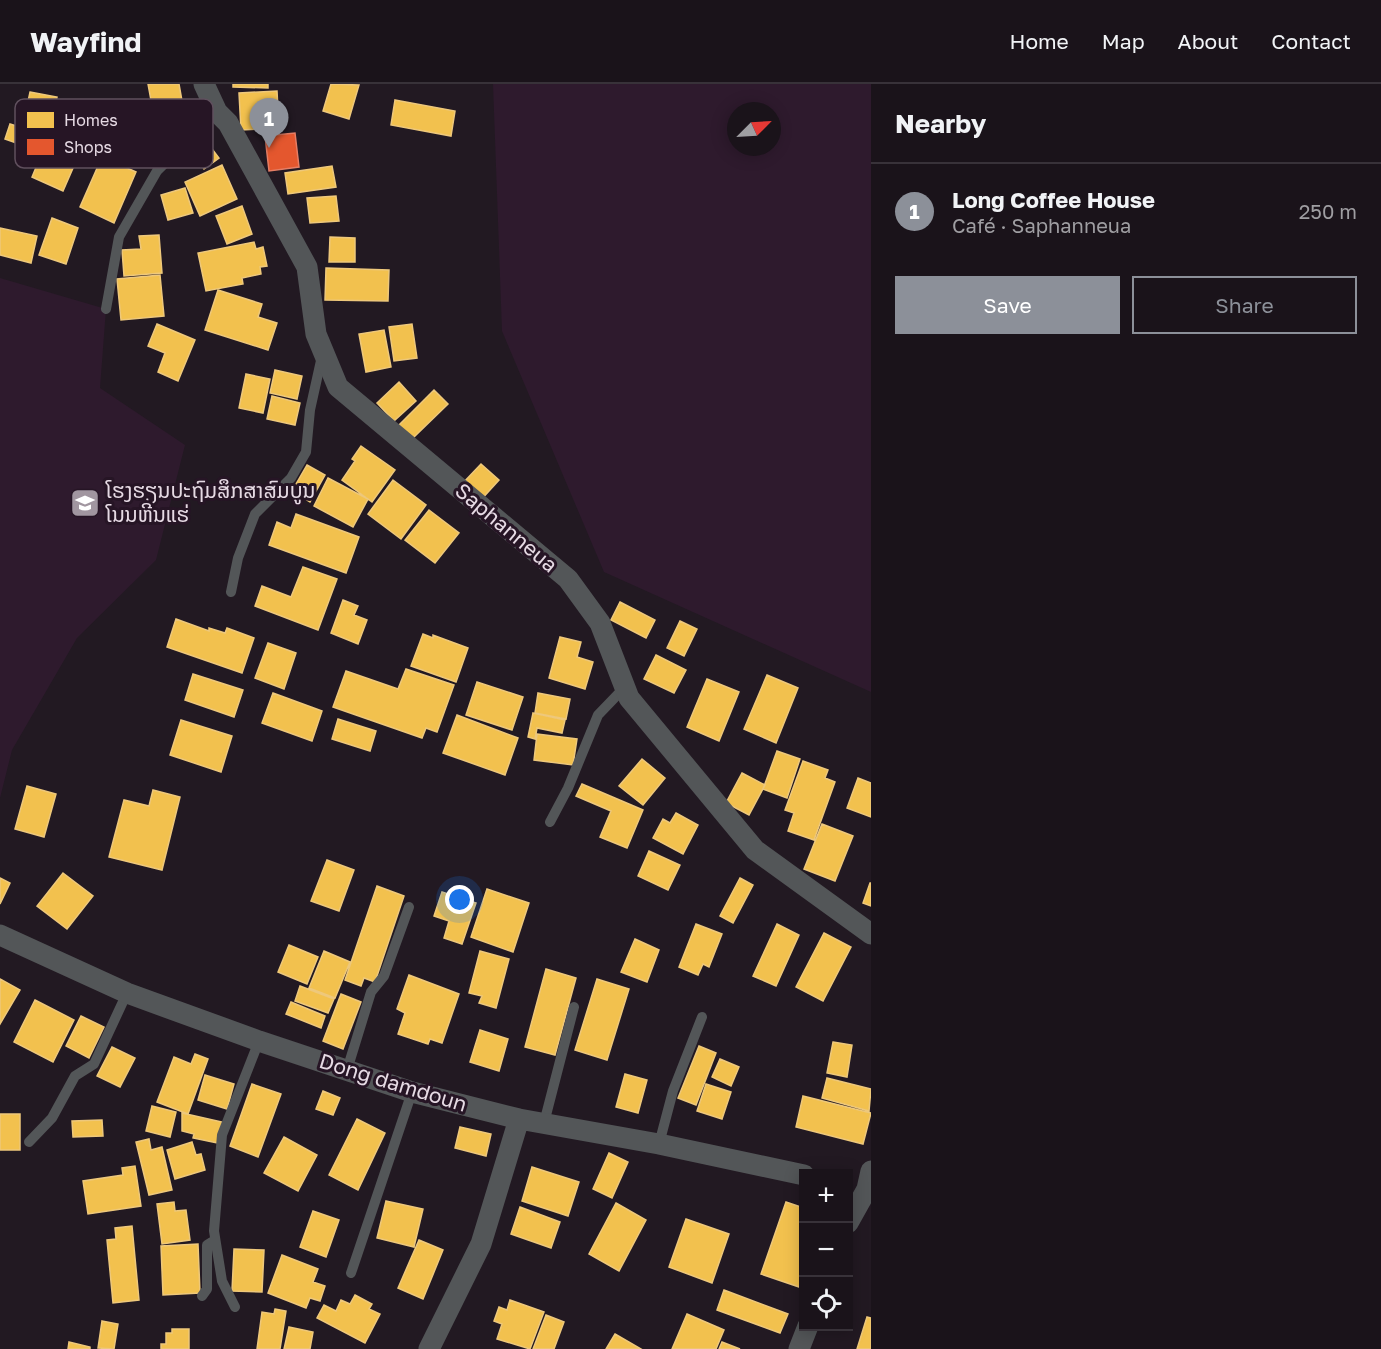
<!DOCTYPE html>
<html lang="en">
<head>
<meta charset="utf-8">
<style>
	body { margin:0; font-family:"Golos Text","Noto Sans Lao",sans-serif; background:#272027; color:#f1f3f6 }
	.controls { position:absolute; right:18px; bottom:18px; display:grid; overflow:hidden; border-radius:0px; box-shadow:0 3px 15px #0003 }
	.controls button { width:54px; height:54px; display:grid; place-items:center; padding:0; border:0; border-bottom:2px solid #383239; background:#1a131a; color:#f1f3f6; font:30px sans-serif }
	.compass { position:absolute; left:727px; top:18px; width:54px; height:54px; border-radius:50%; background:#1a131a; box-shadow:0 3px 15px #0003; rotate:66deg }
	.you { position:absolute; left:460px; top:816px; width:21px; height:21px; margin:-15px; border:4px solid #fff; border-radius:50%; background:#1a73e8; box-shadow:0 0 0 9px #1a73e833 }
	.badge { display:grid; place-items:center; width:39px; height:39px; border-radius:50%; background:#8c9099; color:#fff; font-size:20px; font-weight:700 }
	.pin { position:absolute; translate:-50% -50px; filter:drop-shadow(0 2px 3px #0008) }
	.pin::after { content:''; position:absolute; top:32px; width:21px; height:18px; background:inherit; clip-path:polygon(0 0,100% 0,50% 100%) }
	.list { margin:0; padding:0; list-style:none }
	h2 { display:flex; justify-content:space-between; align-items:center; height:78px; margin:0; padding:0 24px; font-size:26px }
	h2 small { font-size:20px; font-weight:400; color:#9f9ea2 }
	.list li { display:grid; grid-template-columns:39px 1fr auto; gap:18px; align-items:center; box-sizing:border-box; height:96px; padding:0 24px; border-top:2px solid #383239 }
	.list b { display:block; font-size:22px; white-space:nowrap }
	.list p { margin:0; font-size:20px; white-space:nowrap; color:#9f9ea2 }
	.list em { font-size:20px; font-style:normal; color:#9f9ea2 }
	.actions { display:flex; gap:12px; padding:18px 24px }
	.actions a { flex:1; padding:14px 0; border:2px solid #8c9099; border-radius:0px; text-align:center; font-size:21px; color:#8c9099 }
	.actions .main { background:#8c9099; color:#fff }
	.icon { flex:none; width:33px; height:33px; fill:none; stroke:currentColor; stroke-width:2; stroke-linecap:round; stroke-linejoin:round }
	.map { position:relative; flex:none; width:871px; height:1265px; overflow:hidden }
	header { display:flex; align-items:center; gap:36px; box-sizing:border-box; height:84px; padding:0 30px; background:#1a131a; border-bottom:2px solid #383239 }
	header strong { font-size:28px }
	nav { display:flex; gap:33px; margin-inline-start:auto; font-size:21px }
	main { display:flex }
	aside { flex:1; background:#1a131a }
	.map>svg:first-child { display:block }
	.built { fill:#2e1a2d; fill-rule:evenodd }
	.homes { fill:#f2c14e; stroke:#eec87b; stroke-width:1.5 }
	.shops { fill:#e4572e; stroke:#e57e65; stroke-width:1.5 }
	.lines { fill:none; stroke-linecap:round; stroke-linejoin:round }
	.service { stroke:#535658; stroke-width:10 }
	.minor { stroke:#535658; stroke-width:21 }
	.labels { text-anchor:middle; stroke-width:6; stroke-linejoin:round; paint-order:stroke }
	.poi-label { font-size:21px; fill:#e6dae4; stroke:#261525; text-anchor:start }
	.street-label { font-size:21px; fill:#e6dae4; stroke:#261525 }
	.key { fill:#261525; stroke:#60505e; stroke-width:1.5 }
	.key-label { font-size:16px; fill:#e6dae4 }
</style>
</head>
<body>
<header>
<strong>Wayfind</strong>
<nav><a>Home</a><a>Map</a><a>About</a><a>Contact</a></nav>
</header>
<main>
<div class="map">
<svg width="871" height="1265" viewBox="0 0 871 1265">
	<rect width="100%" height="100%" fill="#221922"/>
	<path class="built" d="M493,0H871V608L604,488L502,247ZM736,27H772V63H736Z
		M0,194L106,225L100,304L185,361L156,476L77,554L12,666L0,714Z"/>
	<path class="homes" d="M148,0H179L182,17L152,22Z
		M233,0H268V4L233,3Z
		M331,0L359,1L349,35L323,27Z
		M277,7L279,44L241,46L239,9Z
		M30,8L57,13L51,46L23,41Z
		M395,16L455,27L451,52L391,41Z
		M10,40L30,46L25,62L5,55Z
		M206,57L219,74L204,85L192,67Z
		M42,69L73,84L63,107L32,93Z
		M102,73L136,88L114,139L80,123Z
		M222,81L237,115L200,132L185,98Z
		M332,82L336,103L288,110L285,89Z
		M185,104L193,129L168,136L161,111Z
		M336,112L339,137L310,139L307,114Z
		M242,122L252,150L227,160L216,132Z
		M52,134L78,144L66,180L39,171Z
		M0,144L37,152L31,179L0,171Z
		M159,151L162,189L124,192L122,166L141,165L139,152Z
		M330,153L355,154V178H329Z
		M254,158L256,165L263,163L267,182L260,183L261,190L242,194L243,200L206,207L198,169Z
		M326,184L389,186L388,217L325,216Z
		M160,191L164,232L121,236L117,195Z
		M218,206L262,220L258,233L277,239L268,266L205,246Z
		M157,240L195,256L178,297L158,288L165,269L148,262Z
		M412,240L417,274L394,277L389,243Z
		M384,246L391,283L366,288L359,250Z
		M275,286L302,292L297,315L270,309Z
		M246,290L270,295L263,329L239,324Z
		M399,298L416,317L394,337L377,319Z
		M434,306L448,320L412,355L399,341Z
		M272,312L300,319L295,341L267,335Z
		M361,362L395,386L372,418L342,396L355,377L352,375Z
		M481,380L499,396L480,417L462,400Z
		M307,381L325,391L310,418L292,407Z
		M328,394L368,415L353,443L314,422Z
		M393,396L426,421L401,455L368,430Z
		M429,426L459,449L435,479L405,456Z
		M296,430L359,453L346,489L269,461L277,438L291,444Z
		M303,483L337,495L318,546L255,522L262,502L291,513Z
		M343,516L358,522L354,531L367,536L358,560L331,549Z
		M620,518L655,536L646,554L611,536Z
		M176,535L209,547V544L225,549L227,544L254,554L242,589L167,563Z
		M680,537L697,545L684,572L667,564Z
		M423,550L433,554V551L468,564L456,598L411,582Z
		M560,553L581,558L577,573L593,578L585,605L549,594Z
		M268,559L296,569L284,605L255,594Z
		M656,571L686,586L674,609L644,595Z
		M406,585L454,601L437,648L426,644L422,654L333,623L346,587L398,605Z
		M193,590L243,606L234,633L185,616Z
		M767,591L798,604L776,659L744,645Z
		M707,595L739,608L719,657L687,643Z
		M477,598L523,613L512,646L466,631Z
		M273,609L322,627L312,657L262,639Z
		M538,609L570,615L566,635L535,629Z
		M533,629L565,636L562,649L537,644L535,655L528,653Z
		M457,631L518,654L505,691L443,669Z
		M338,635L376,647L370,667L332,655Z
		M181,636L232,652L221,688L170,671Z
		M537,650L577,655L573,681L534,676Z
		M777,667L800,675L787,714L763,705Z
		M642,675L665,694L643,721L619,702Z
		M803,677L828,686L825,694L835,698L814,756L788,747L794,729L785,726Z
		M742,689L765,701L749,731L726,719Z
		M858,694L871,699V733L847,724Z
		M582,700L643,726L627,764L600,753L611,727L576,712Z
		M27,702L56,710L44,753L15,745Z
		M153,706L180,713L162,786L109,773L124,716L149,722Z
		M676,729L698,741L683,770L653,754L663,735L670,739Z
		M822,740L853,752L835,797L804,785Z
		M649,767L680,781L668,806L638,792Z
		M327,776L354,786L339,827L311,817Z
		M63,789L93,812L67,845L37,822Z
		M0,794L10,799L0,820Z
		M740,794L753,801L733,839L720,832Z
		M870,799H871V822L863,819Z
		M377,802L404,812L375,898L364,894L361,902L345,896Z
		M487,805L529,819L513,868L471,853Z
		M442,808L476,819L462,860L444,854L449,837L434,832Z
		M696,840L722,850L709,883L703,880L698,891L679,883Z
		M777,840L799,851L776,902L753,892Z
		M824,849L851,863L823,917L796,903Z
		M635,855L659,866L647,898L621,888Z
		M289,861L318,873L307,900L278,888Z
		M324,867L350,878L335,914L309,904Z
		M480,867L509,875L496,924L479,919L482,912L469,909Z
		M546,885L576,894L555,971L525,963Z
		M409,891L459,910L442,959L430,955L428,960L398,950L405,929L397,925Z
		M0,895L20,906L0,940Z
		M597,895L629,905L607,976L575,966Z
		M300,902L334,915L328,929L295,917Z
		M341,910L361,918L343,965L323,957Z
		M35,916L74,936L53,978L14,958Z
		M291,918L325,932L321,944L286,930Z
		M81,932L104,943L89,974L66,962Z
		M480,946L508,955L499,987L470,978Z
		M833,958L852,961L847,993L827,989Z
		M699,962L716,969L696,1021L678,1014Z
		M112,963L135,974L120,1003L97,992Z
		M195,970L208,975L188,1030L157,1018L174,973L191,980Z
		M720,975L739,983L731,1002L712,993Z
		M625,990L647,996L638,1029L616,1023Z
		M205,991L234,1000L227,1025L198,1016Z
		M827,994L871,1005L869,1027L822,1014Z
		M252,1000L281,1010L258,1073L230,1062Z
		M706,1000L731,1008L722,1035L697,1027Z
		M323,1007L340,1014L333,1031L316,1025Z
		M803,1012L871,1029L863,1060L796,1043Z
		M152,1022L176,1028L170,1053L146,1047Z
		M182,1029L222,1038L218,1059L193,1054L194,1050L182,1047Z
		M0,1030H20V1066H0Z
		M357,1035L385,1049L358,1106L329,1091Z
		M102,1036L103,1052L73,1053L72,1037Z
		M460,1043L491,1050L486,1072L455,1064Z
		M284,1053L317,1071L298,1107L264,1089Z
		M149,1055L151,1066L162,1063L172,1106L149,1111L136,1058Z
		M192,1058L196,1071L201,1070L205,1086L175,1095L167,1066Z
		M609,1069L628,1078L612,1114L593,1105Z
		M135,1082L141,1122L88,1130L83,1097L123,1091L122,1084Z
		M532,1083L579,1098L568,1132L522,1117Z
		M386,1117L423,1125L414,1163L377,1154Z
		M174,1118L175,1127L186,1126L190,1156L162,1160L157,1120Z
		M786,1118L804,1124V1190L799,1203L761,1190Z
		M616,1119L646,1136L619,1187L589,1170Z
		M520,1123L560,1138L551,1164L511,1150Z
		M313,1127L339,1136L326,1173L300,1163Z
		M686,1135L729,1150L712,1199L669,1183Z
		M132,1142L139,1216L113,1219L107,1156L116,1155L115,1144Z
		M419,1156L443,1166L423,1215L398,1204Z
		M198,1160L200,1209L163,1211L161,1162Z
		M234,1165L264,1166L262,1208L232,1207Z
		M282,1171L318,1185L313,1198L325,1202L320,1217L310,1214L306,1224L268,1209Z
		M724,1206L788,1230L780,1249L717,1226Z
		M355,1211L372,1220L369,1225L380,1230L365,1259L317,1234L324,1221L336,1227L341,1216L350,1220Z
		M510,1216L544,1228L530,1265L497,1255L502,1240L494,1237L499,1223L507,1226Z
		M275,1225L286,1227L280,1265H257L262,1228L274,1230Z
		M687,1230L724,1246L716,1265H672Z
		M546,1231L564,1238L554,1265H533Z
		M867,1233L871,1234V1265H857Z
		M102,1237L118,1240L114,1265L98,1264Z
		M289,1243L313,1248L310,1265H284Z
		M172,1245H189V1265H161V1260H166V1249H172Z
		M615,1250L641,1265H606Z
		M69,1258L90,1263V1265H68Z
		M722,1258L740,1265H719Z"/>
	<path class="shops" d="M295,49L299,83L269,87L265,52Z"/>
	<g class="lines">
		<path class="service" d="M106,225L119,153L157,87L217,28
			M231,508L238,474L255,430L291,394L306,368L310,326L322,272
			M550,738L568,704L598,631L624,604
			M347,986L371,908L384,892L409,823
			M544,1039L574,923
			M29,1058L52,1034L75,992L94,980L127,909
			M659,1060L673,1007L702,933
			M351,1189L412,1008
			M202,1212L207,1205V1161L215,1156
			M235,1223L222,1197L214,1147L222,1051L259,957"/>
		<path class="minor" d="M204,0L217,28L228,39L307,183L316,250L338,303L568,495L600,539L629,614L755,766L871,850
			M0,851L127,909L259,957L412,1008L519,1035L659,1060L804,1091
			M848,1139L867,1105L871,1087
			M429,1265L481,1160L519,1035
			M799,1265L808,1242"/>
	</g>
	<defs>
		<g id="school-square" transform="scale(1.5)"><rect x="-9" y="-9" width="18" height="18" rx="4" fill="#a196a0" stroke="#261525"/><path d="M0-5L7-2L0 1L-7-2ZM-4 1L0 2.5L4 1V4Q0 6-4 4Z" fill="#fff"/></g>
	</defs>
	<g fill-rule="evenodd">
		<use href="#school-square" x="85" y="419"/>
	</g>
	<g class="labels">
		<g class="poi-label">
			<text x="106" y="414">ໂຮງຮຽນປະຖົມສຶກສາສົມບູນ<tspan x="106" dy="24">ໂນນຫີນແຮ່</tspan></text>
		</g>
		<g class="street-label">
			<text transform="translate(506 444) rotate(40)" y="7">Saphanneua</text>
			<text transform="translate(393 999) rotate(17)" y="7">Dong damdoun</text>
		</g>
	</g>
	<rect x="15" y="15" width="198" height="69" rx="9" class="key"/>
	<rect x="27" y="28" width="27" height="16" fill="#f2c14e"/>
	<rect x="27" y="55" width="27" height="16" fill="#e4572e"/>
	<g class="key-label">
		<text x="64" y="42">Homes</text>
		<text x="64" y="69">Shops</text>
	</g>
</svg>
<div class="controls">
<button>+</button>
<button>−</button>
<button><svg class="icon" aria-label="locate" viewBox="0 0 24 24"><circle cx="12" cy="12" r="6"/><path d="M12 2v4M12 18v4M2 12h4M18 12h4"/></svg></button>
</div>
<svg class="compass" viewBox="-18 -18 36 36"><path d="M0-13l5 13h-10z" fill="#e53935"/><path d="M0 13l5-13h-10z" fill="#9f9ea2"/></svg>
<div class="you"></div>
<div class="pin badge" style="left:269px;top:64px">1</div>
</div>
<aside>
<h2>Nearby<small></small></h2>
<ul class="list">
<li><span class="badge">1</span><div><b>Long Coffee House</b><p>Café · Saphanneua</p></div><em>250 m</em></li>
</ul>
<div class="actions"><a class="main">Save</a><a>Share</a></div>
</aside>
</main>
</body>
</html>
